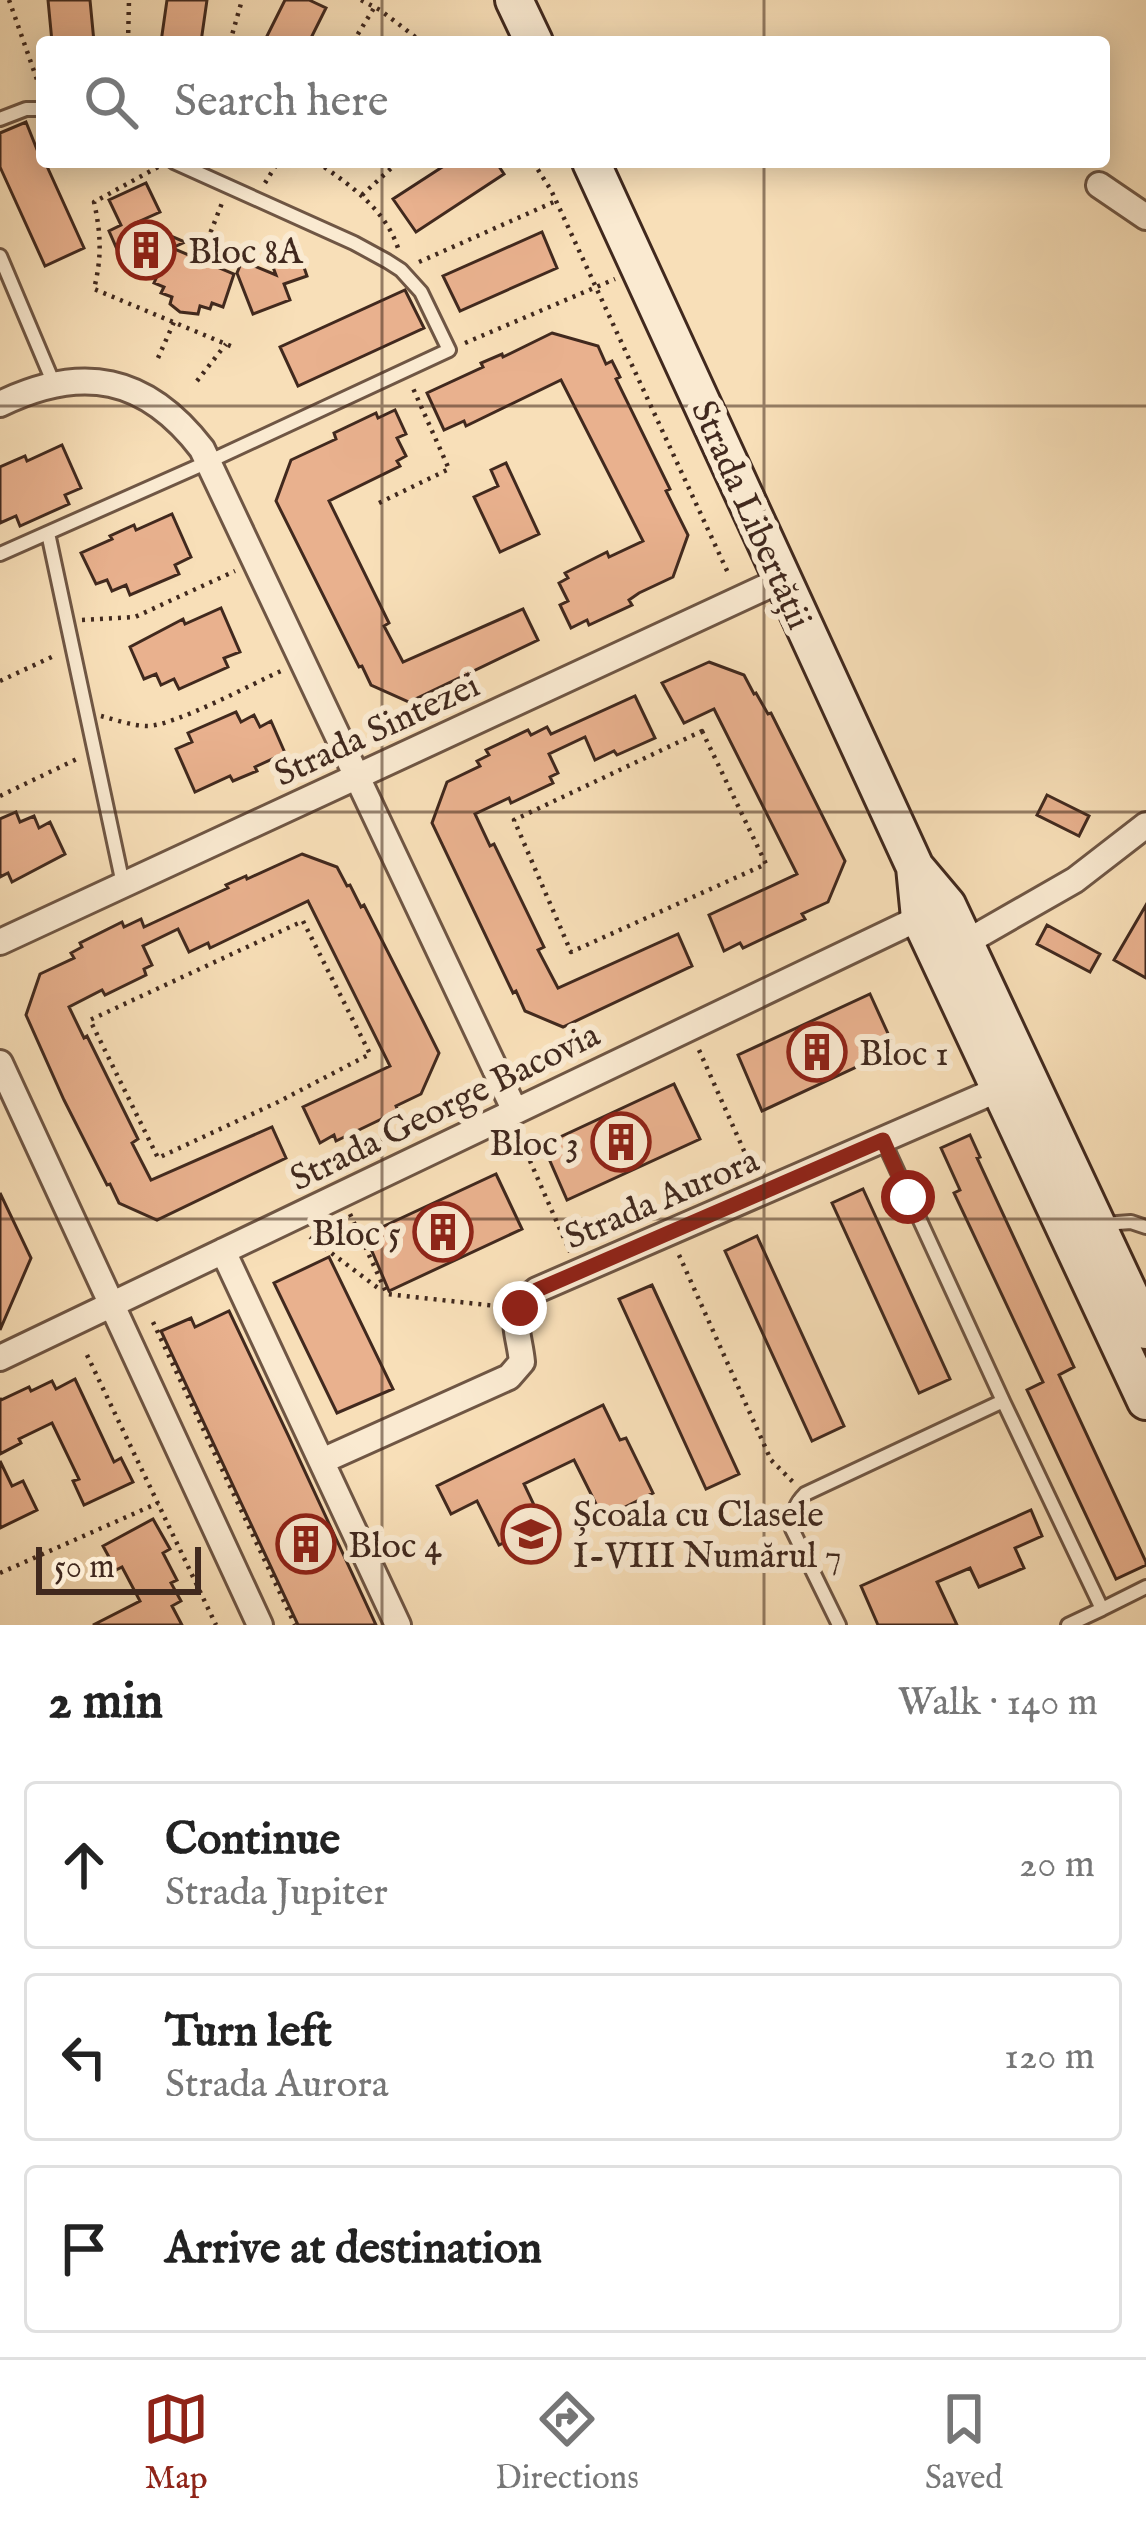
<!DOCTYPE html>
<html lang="en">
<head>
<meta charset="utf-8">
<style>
	body { margin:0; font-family:"IM FELL English",serif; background:#f2f2f2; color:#222 }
	.scale { position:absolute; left:36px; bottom:30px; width:165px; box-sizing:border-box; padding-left:12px; border:6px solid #41291e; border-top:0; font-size:33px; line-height:42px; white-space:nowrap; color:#41291e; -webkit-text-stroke:9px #faead1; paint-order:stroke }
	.stop { position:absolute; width:36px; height:36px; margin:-27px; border:9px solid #8f2418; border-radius:50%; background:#fff }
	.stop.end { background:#8f2418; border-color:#fff; box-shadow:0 3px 12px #0008 }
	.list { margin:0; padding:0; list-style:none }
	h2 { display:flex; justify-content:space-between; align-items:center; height:156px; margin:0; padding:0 48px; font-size:51px }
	h2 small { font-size:39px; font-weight:400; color:#767676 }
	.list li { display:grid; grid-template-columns:78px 1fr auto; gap:36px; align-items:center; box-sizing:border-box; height:168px; margin:0 24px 24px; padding:0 24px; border:3px solid #e0e0e0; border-radius:12px }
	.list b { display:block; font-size:45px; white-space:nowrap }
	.list p { margin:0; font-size:39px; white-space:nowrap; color:#767676 }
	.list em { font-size:39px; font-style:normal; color:#767676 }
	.icon { flex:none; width:66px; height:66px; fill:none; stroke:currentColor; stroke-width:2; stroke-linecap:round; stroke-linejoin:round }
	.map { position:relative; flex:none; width:1146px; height:1625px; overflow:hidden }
	.search { position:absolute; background:#fff; box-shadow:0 6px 30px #0003; left:36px; right:36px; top:36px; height:132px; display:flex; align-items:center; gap:30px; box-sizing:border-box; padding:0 42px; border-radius:12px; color:#767676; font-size:45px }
	.sheet { height:732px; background:#fff }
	nav { display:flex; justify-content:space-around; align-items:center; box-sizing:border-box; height:168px; border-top:3px solid #e0e0e0; background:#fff; font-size:33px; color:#767676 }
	nav a { display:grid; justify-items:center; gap:6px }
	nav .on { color:#8f2418 }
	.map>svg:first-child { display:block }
	.building { fill:#e9b18e; stroke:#41291e; stroke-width:3 }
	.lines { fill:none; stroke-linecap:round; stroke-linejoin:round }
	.lane-casing { stroke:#6f5644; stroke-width:18 }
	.street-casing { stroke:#6f5644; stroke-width:30 }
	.secondary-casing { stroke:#41291e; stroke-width:42 }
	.path { stroke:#41291e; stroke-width:4.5; stroke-dasharray:3 6; stroke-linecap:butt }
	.lane { stroke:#faead1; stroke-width:12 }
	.street { stroke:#faead1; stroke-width:24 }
	.secondary { stroke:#faead1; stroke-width:36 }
	.route { stroke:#8f2418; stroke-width:15 }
	.grid { fill:none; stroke:#41291e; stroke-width:3; stroke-opacity:0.55 }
	.labels { text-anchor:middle; stroke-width:12; stroke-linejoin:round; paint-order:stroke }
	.poi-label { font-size:36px; fill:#41291e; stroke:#faead1; text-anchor:start }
	.street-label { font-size:36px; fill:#41291e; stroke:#faead1 }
</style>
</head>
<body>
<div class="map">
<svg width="1146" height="1625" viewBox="0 0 1146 1625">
	<rect width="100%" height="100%" fill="#f8dfb8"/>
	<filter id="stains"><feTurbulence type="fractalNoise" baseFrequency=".00167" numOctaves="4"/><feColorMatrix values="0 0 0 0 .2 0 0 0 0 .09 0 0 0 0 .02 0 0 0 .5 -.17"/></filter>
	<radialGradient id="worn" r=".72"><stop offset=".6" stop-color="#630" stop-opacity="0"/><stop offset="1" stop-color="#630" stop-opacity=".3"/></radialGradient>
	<path class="building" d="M48,0H90L94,42H52Z
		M167,0H207L201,42H161Z
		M285,0H309L326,8L309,42H264Z
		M26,122L42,162H45L84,248L45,266L0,167V133Z
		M450,162H496L504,174L416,232L393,199Z
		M146,183L160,212L138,222L185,242L172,248L234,274L223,307L212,303L210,309L200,306L198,314L180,312L170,304L172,297L161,293L164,287L154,283L169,250L126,270L109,231L121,225L109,200Z
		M542,232L557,268L460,311L443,276Z
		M295,241L307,276L284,284L290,300L253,314L237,273L242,261L276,275L267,251Z
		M405,290L424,328L298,386L280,347Z
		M552,333L598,346L606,364L612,361L620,377L616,379L670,489L666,491L688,535L673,577L639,593L629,600L632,605L589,625L587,620L571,628L560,605L568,601L559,583L568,578L565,573L607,552L609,557L643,541L561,380L466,426L464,421L444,430L427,393L483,367L481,363L502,354L503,357Z
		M395,410L406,434L397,438L406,456L397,461L400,466L329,501L389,623L384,626L403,662L523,609L538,640L409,702L371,685L362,666L359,667L276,501L291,460L336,439L334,433L376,413L378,418Z
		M62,445L81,488L65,495L69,504L20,526L16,516L0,523V467L25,456L27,461Z
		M506,463L539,534L500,552L474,497L498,486L491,470Z
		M172,514L191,557L175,565L179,574L130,595L126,585L112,591L107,580L96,584L81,553L112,539L110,536L134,525L136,530Z
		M221,608L240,652L224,658L228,667L179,689L174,679L161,685L156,674L144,679L130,647L183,619L185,624Z
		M709,662L744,675L754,694L756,693L768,714L771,713L845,861L828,902L802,914L805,919L743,948L740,943L724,951L709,915L797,874L714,709L684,723L662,683Z
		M635,696L655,738L617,755L614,751L595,760L585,737L549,754L558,773L550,777L553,783L511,803L509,798L475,814L490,846L494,844L544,947L538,950L558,988L678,934L692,966L563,1027L525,1011L516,991L513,993L432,823L447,782L480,766L477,761L489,755L486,750L528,730L531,735L547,727L551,734Z
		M236,712L241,722L254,715L260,727L271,721L285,753L255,767L257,771L233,781L230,776L195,792L176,749L192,742L188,733Z
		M1047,795L1089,816L1079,836L1037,815Z
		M16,812L20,822L34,816L39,828L50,822L65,854L12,882L8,873L0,877V819Z
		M302,854L337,867L347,886L350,885L361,907L364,905L422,1019L439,1053L421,1094L396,1106L398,1111L336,1141L334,1135L320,1143L303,1107L390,1066L308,901L210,948L208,943L189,952L178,929L143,946L152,965L144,969L146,975L105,995L102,990L69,1007L84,1038L87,1036L138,1139L132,1143L151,1180L272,1127L286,1158L157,1220L119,1203L110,1184L107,1185L64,1100L26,1015L40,974L74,958L71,953L82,947L80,943L122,922L124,927L141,919L144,927L228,888L226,885L246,876L247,879Z
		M1146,905V978L1114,960Z
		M1047,925L1100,954L1090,972L1037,944Z
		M870,994L895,1049L762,1111L738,1055Z
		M674,1084L700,1139L567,1200L543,1145Z
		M970,1135L980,1157L977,1158L1074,1367L1059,1375L1146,1562V1565L1116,1579L1027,1390L1043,1382L954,1193L960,1190L941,1148Z
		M496,1174L522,1229L389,1291L365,1235Z
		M863,1189L950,1379L919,1393L832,1203Z
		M0,1193L31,1258L0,1330Z
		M757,1236L844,1426L812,1441L725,1251Z
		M329,1257L393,1389L337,1413L274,1283Z
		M652,1285L739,1474L706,1489L619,1299Z
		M229,1311L288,1435L376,1625H298L161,1331L191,1318L195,1327Z
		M75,1379L114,1462L121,1458L133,1482L84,1505L73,1481L79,1479L52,1423L19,1439L21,1443L0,1454V1398L1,1400L29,1387L31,1391L52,1381L56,1389Z
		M603,1405L620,1440L626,1438L653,1493L603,1518L574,1460L524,1484L543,1524L499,1545L477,1501L451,1514L437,1486Z
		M0,1461L12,1486L23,1481L37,1510L0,1528Z
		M1031,1510L1042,1536L1015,1548L1024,1568L979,1587L970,1568L937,1582L957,1625H878L861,1586Z
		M153,1519L170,1549L163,1553L177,1580L171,1583L181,1601L172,1606L182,1625H93L140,1601L122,1567L116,1570L103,1546Z"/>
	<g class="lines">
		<g class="lane-casing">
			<path id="lane" d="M0,119L26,109H42
				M0,256L54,384
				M48,533L123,884
				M0,554L210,461L449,350L421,292L401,270L387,261L354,243L174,162
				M1104,1224L1131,1222L1146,1227
				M1003,1401L1102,1609L1146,1587
				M839,1625L792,1529C791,1514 795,1504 805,1494L1003,1401L883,1140
				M1068,1625L1102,1609"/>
		</g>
		<g class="street-casing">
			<path id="street" d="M1099,185L1146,217
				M0,404C82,364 146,376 202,449L515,1111
				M0,942L783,579
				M965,943L1075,880L1146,825
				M0,1063L260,1625
				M223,1251L398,1625
				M0,1358L934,911
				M322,1461L509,1377L522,1362C519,1330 505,1313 537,1290L1013,1083"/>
		</g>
		<g class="secondary-casing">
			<path id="secondary" d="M514,0L534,42
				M591,162L915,867L947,905L1146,1330
				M915,867L920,918L1146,1401"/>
		</g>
		<path class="path" d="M9,0L41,91
			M361,0L380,10L422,42
			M128,42L129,0
			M230,42L242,0
			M353,42L374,8
			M317,162C350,185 385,209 398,248
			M533,162L551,190L729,575
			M158,167L94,202C101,234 102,257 94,289L233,347
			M265,183L278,162
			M362,195L398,162
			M204,249L222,203
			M419,262L556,201
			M465,343L615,279
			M158,358L174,322
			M197,381L226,344
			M379,503L449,469L412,386
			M82,620L135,617L235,571
			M0,681L56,655
			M101,716C116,720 133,726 148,726C176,725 252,684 281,671
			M702,731L766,864L571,952L514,820Z
			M0,796L79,758
			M303,921L370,1054L278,1102L158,1158L90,1020Z
			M699,1050L753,1171
			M519,1136L570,1252
			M350,1214L387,1294L496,1306
			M310,1237L382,1291
			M679,1255L771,1460L795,1484
			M153,1322L295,1625
			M87,1355L216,1625
			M0,1573L158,1503"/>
		<use href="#lane" class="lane"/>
		<use href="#street" class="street"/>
		<use href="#secondary" class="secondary"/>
	</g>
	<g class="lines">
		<path class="route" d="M520,1308L526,1298L537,1290L883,1140L908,1197"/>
	</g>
	<path class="grid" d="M382,0V42M764,0V42M382,162V1625M764,162V1625M0,406H1146M0,812H1146M0,1219H1146"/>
	<defs>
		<g id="building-ring" transform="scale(3)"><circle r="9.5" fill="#faead1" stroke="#8f2418" stroke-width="1.5"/><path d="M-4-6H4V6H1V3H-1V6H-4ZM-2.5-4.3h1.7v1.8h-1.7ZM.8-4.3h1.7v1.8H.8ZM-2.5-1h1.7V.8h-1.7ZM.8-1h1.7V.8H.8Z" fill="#8f2418"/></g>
		<g id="school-ring" transform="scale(3)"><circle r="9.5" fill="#faead1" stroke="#8f2418" stroke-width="1.5"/><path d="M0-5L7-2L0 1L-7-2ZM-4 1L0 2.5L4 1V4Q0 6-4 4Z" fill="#8f2418"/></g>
	</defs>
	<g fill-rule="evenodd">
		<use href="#building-ring" x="146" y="250"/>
		<use href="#building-ring" x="817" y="1052"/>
		<use href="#building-ring" x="621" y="1142"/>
		<use href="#building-ring" x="443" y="1232"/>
		<use href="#school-ring" x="531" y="1534"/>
		<use href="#building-ring" x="306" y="1544"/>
	</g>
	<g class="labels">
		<g class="poi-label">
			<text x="188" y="263">Bloc 8A</text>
			<text x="859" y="1065">Bloc 1</text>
			<text x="579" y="1155" text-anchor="end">Bloc 3</text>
			<text x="401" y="1245" text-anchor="end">Bloc 5</text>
			<text x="573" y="1526">Școala cu Clasele<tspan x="573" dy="41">I-VIII Numărul 7</tspan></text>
			<text x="348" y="1557">Bloc 4</text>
		</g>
		<g class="street-label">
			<text transform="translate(753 514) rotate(66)" y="13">Strada Libertății</text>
			<text transform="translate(376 728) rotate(-25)" y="13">Strada Sintezei</text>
			<text transform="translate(444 1105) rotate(-26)" y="13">Strada George Bacovia</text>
			<text transform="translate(661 1197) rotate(-23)" y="13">Strada Aurora</text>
		</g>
	</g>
	<rect width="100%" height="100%" filter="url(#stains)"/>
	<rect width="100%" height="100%" fill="url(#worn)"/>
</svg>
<div class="scale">50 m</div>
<div class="stop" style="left:908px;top:1197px"></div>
<div class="stop end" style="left:520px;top:1308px"></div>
<div class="search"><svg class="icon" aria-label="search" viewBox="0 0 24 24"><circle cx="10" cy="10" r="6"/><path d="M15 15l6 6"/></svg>Search here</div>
</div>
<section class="sheet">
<h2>2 min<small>Walk · 140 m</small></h2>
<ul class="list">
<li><svg class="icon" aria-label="ahead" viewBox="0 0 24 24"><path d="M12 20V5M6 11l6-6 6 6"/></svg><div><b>Continue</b><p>Strada Jupiter</p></div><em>20 m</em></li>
<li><svg class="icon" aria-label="left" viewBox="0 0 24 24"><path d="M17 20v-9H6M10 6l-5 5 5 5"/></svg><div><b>Turn left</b><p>Strada Aurora</p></div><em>120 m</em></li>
<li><svg class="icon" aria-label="arrive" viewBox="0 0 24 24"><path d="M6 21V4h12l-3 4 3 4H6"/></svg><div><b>Arrive at destination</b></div></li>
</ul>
</section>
<nav>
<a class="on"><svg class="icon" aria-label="map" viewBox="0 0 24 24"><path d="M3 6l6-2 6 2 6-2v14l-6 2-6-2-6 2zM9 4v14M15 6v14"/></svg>Map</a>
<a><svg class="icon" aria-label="directions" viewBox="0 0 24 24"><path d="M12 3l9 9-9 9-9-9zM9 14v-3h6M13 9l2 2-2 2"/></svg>Directions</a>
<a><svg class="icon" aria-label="saved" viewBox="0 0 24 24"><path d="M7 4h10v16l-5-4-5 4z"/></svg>Saved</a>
</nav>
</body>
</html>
